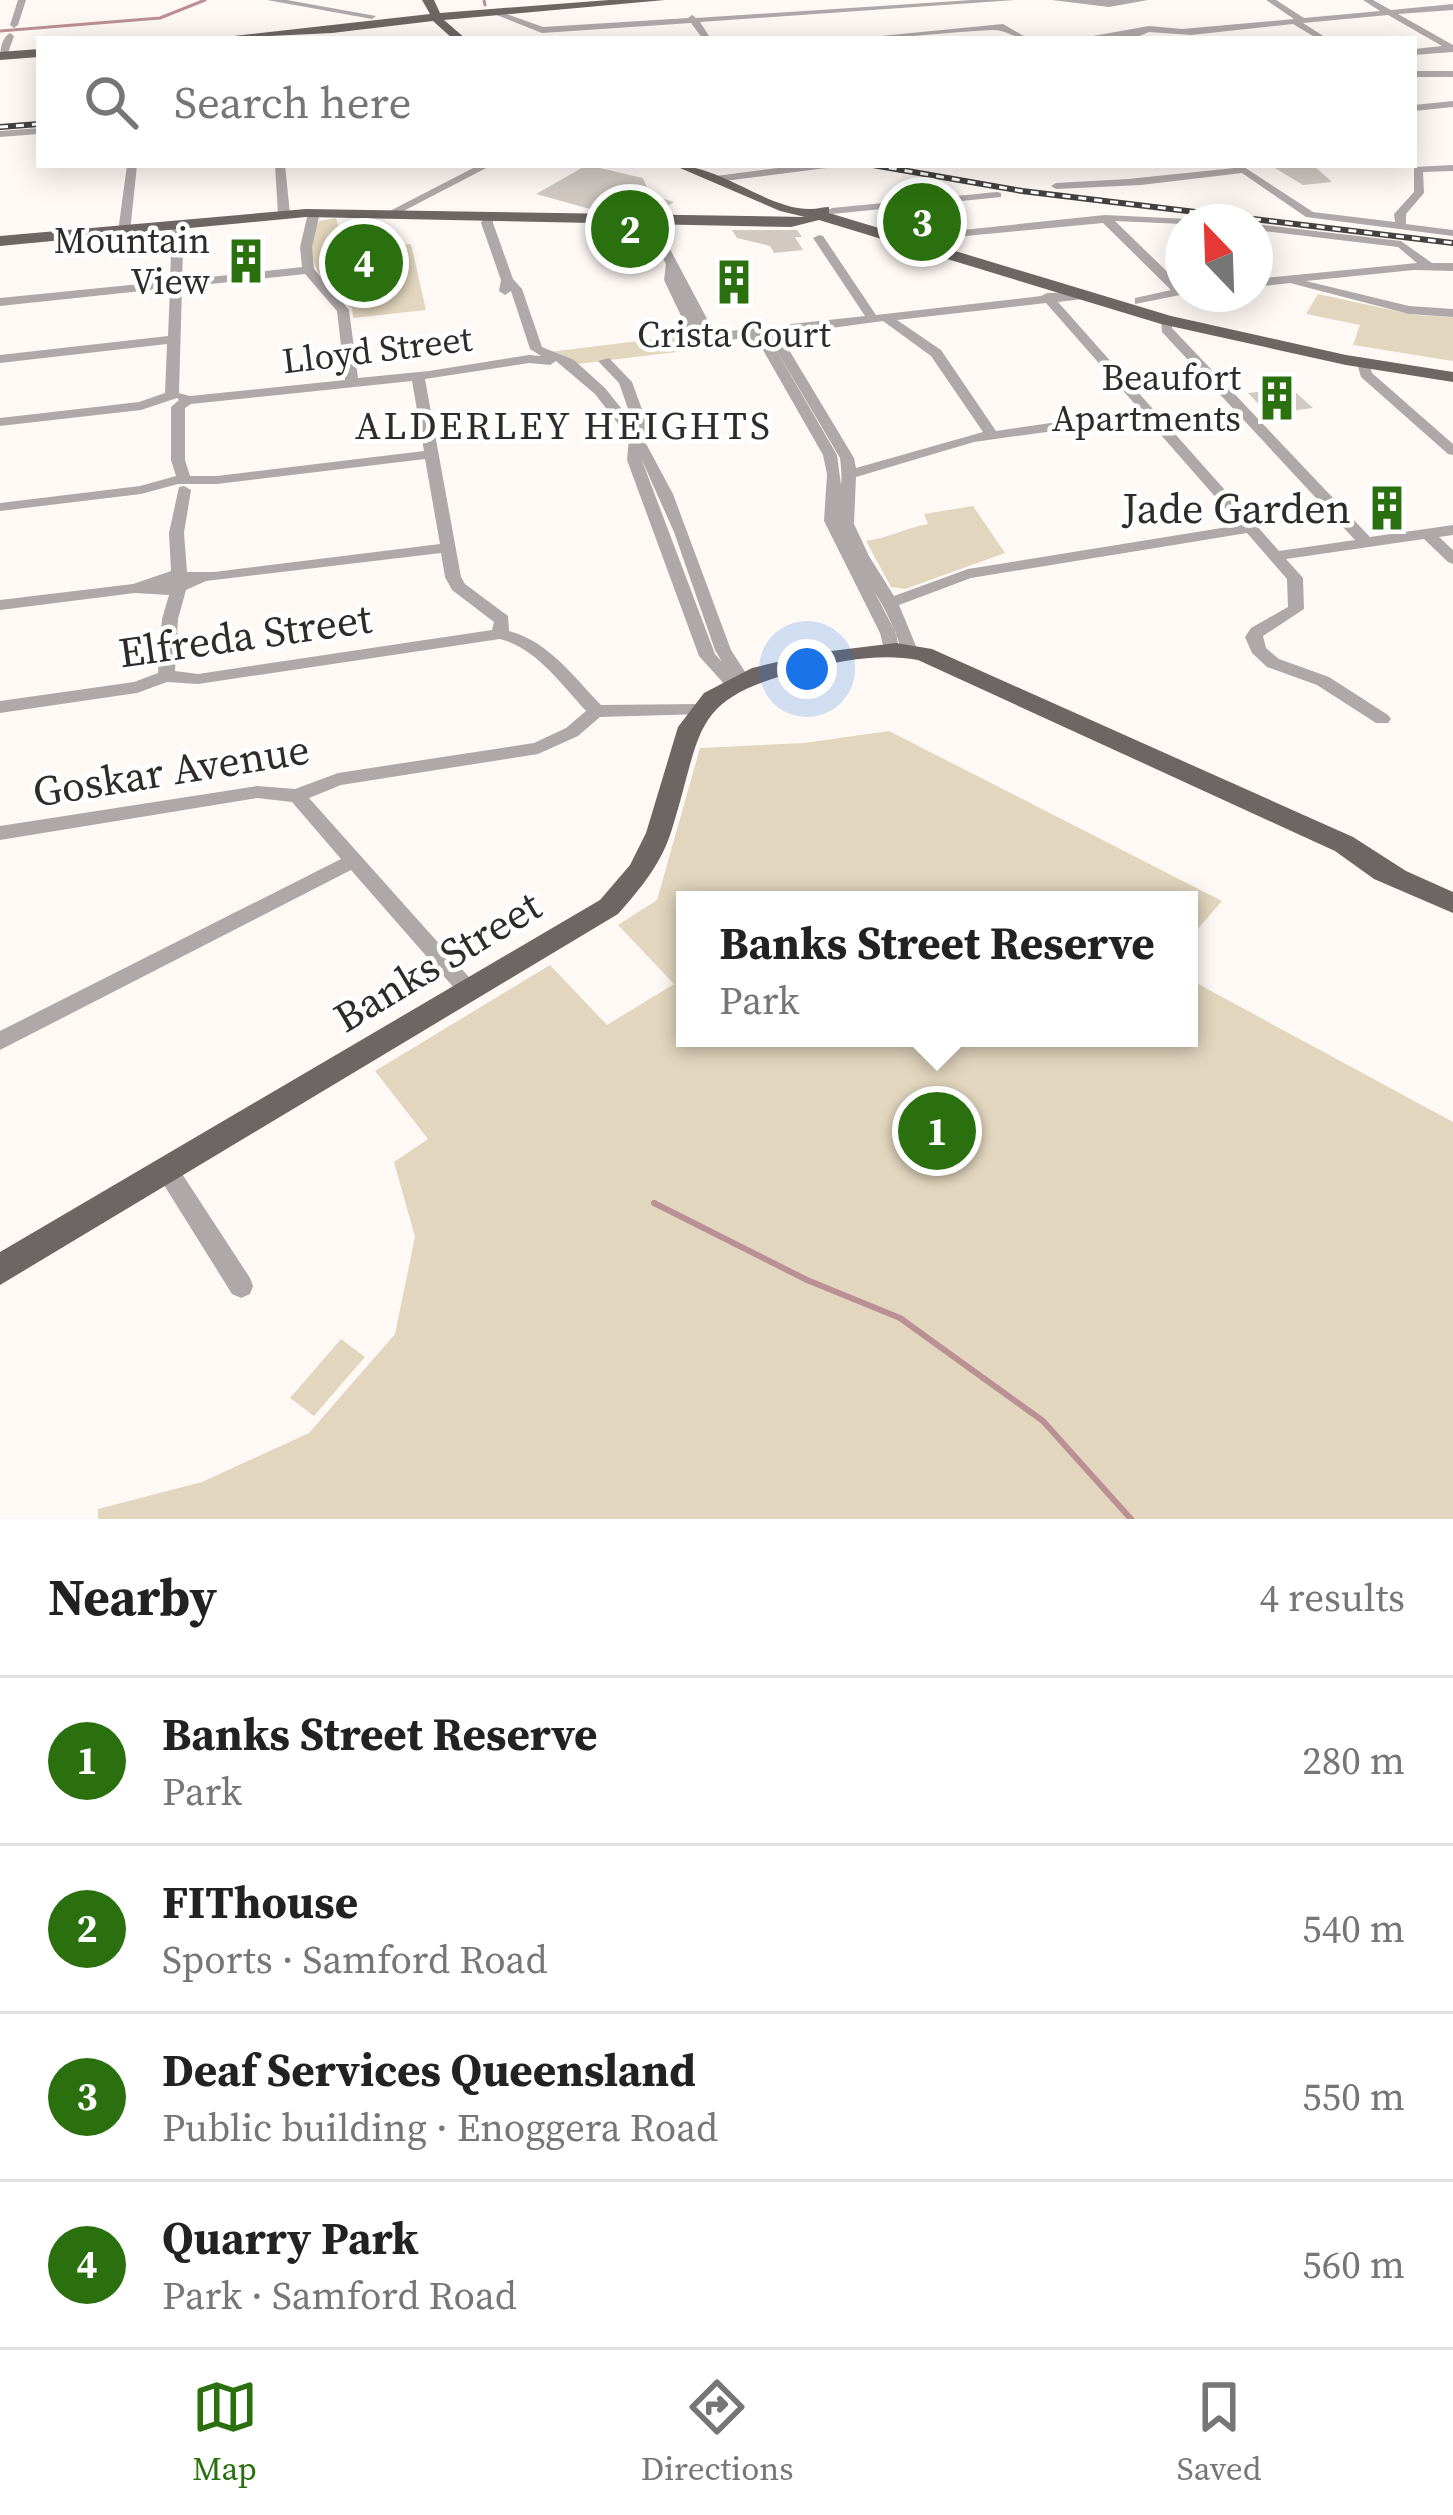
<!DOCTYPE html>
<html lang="en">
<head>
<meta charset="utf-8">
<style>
	body { margin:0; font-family:"Source Serif 4",serif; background:#f6f6f6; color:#222 }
	.compass { position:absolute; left:1165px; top:204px; width:108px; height:108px; border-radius:50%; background:#fff; box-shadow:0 6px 30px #0003; rotate:337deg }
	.you { position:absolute; left:807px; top:669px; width:42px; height:42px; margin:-30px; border:9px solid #fff; border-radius:50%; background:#1a73e8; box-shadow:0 0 0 18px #1a73e833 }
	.badge { display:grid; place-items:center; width:78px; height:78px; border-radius:50%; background:#2a700f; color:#fff; font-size:39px; font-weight:700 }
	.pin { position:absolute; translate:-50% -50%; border:6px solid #fff; box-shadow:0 3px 12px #0006 }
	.popup { position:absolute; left:676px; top:891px; width:522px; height:156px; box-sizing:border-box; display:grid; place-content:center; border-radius:0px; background:#fff; filter:drop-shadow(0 3px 9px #0005); font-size:39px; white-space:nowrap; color:#767676 }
	.popup b { font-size:45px; color:#222 }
	.popup::after { content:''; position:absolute; left:50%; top:100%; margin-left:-24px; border:24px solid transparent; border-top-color:#fff }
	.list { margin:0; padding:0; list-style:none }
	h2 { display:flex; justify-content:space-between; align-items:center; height:156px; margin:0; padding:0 48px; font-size:51px }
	h2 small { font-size:39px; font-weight:400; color:#767676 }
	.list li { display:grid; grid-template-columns:78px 1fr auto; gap:36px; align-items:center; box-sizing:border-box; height:168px; padding:0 48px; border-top:3px solid #e0e0e0 }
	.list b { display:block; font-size:45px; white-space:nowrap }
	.list p { margin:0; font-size:39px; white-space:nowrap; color:#767676 }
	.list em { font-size:39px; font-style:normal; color:#767676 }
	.icon { flex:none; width:66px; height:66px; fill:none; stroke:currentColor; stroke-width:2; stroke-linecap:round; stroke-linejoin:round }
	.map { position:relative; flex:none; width:1453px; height:1519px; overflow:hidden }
	.search { position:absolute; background:#fff; box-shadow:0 6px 30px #0003; left:36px; right:36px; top:36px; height:132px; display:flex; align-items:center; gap:30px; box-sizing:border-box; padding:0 42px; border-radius:0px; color:#767676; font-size:45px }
	.sheet { height:828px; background:#fff }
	nav { display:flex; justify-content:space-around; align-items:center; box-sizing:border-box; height:168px; border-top:3px solid #e0e0e0; background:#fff; font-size:33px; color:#767676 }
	nav a { display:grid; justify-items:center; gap:6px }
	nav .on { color:#2a700f }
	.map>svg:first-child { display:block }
	.green { fill:#e2d6be }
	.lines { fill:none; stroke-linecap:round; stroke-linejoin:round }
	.stream-far1 { stroke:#bb9095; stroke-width:3 }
	.stream { stroke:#bb9095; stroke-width:6 }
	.building { fill:#d1c9c2 }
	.minor { fill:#aea9a8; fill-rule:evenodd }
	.major { fill:#6e6664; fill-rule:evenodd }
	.rail-casing { stroke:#44403f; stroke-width:6 }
	.rail { stroke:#fff; stroke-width:3; stroke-dasharray:8; stroke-linecap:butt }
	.labels { text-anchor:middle; stroke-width:9; stroke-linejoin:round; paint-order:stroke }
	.far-poi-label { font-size:36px; fill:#2f2b2a; stroke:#fff; text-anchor:end }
	.far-street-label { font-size:36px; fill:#2f2b2a; stroke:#fff }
	.far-neighbourhood-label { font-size:39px; letter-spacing:3px; fill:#2f2b2a; stroke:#fff }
	.poi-label { font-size:42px; fill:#2f2b2a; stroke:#fff; text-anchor:end }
	.street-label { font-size:42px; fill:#2f2b2a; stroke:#fff }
</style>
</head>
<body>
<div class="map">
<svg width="1453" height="1519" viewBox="0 0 1453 1519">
	<rect width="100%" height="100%" fill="#fff9f6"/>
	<path class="green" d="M336,218L345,251L411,244L426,310L353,318L352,308C323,283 300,263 319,221Z
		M1318,294L1415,315L1453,317V361L1353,345L1360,325L1306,314Z
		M687,335L701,349L577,364L549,352Z
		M973,506L1005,553L905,589L891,587L866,541C889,538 905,528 928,524L924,514Z
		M889,731L1222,901L1189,939V900H685V1038H1189V979L1453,1122V1519H98V1509L202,1482L309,1433L395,1334L415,1237L394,1162L428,1139L375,1071L550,965L607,1025L674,984L618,925L657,900L700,748L804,743Z
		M341,1339L365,1357L314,1416L290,1398Z"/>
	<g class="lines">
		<path class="stream-far1" d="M484,0L485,5
			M0,31L160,18L205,0"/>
		<path class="stream" d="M654,1203L807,1280L900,1318L1043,1421L1131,1519"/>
	</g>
	<path class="building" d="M587,165L643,178L650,195L674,202L661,210L590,209L536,194Z
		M1270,165H1313L1332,182L1303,185Z
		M939,211L952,226L920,229L877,217Z
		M732,230H797L802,237H795L803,250L774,253L770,246L737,238Z
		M1291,388L1313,408L1268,414L1248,393Z"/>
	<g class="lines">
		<path class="minor" d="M18,0H26L18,25L14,28L10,25Z
			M267,0H287L376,16L372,19Z
			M972,0H1015L700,22L711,39H703L691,23L542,33L494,14L501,12L543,27L688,18L692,15L696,18Z
			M1052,0H1148L1109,7Z
			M1266,0H1276L1304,18L1380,11L1363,0H1373L1391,10L1453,4V10L1398,14L1453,45V52L1414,55V49L1442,46L1388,15L1303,23L1328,39H1318L1293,24L1191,35L1149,32L1135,38L1076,39L1149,26L1182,29L1294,19Z
			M1003,24L1029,39C1015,39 1007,30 993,30C945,32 898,39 850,39Z
			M10,33L14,36L7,56L0,58C0,50 2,37 10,33Z
			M1414,71H1453V77H1414Z
			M1453,101V107L1414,111V105Z
			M39,128V134L0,137V131Z
			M127,165H137L130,232L124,235L118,232Z
			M275,165H285L290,214L284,217L278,214Z
			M479,165H492L394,216L384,214Z
			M801,165H831L826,168L716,182L711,179L716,176Z
			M1453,165V171L1423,172L1424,193L1406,214V224L1453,230V236L1306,217L1242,173L1141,185L1056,189L1051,186L1056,183L1128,179L1244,167L1313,212L1395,222L1394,214L1414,192V167Z
			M997,192L1001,193V197L832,214L826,211L832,208Z
			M314,210L320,213L312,247L314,269L349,310L358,378L429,371L529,355L541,356L530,349L511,291L505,295L499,291L501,280L481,223L485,214H493V223L513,279L522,289L542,347L574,360L605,388L633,423L619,383L598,361L609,358L632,382L651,434L643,438L673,494L731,650L749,678L738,686H726L699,656L627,460L629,438L595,394L556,361L550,365L529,363L425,379L461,577L465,584L508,616L509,631C548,641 574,677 601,705L698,704L707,710L704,714L600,717L578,736L538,754L341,785L309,798L476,985L479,991L476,997L469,999L462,997L351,870L0,1050V1031L341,859L292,802L257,798L0,840V826L257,786L295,789L338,773L534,743L566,728L586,711C561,684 536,648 500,639L198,684L167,682L137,693L0,713V701L134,682L158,673L162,619L169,595L135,593L0,610V600L133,584L171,571L169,533L179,487L184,486L191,490L184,533L187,572H214L440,544L425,459L217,484H178L141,494L0,511V503L140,486L176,476L171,460V407L179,400L177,398L141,410L0,426V418L139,402L165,393L167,344L0,363V355L168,336L170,288L0,306V298L170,281L172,226L178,223L184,226L182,280L302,267L300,247L308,213ZM305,274L337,311L345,380L190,396L179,393L182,287ZM412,381L424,451L217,476H190L185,460V408L191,404ZM641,458L674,532L715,650L722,662L715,654ZM441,553L445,577L452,590L494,622L492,630L198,674L175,671L178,619L186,590L206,581Z
			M1105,215L1209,220L1211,222H1183V224L1115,221L1183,287V294H1185L1135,304V298L1171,290L1103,223L924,240L918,237L924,234Z
			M648,216L654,219L713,330L719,332L759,328L768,331L791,324L865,316L813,238L819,235L823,236L876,315L1041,296L1047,293L1091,292V298L1058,302L1279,551L1355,540L1162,332L1161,320L1171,317L1172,328L1370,537L1453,525V535L1439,537L1453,550V564L1448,562L1424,539L1286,559L1303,578L1304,609L1263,636L1266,648L1279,659L1329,677L1388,715L1391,719L1388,723H1376L1317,685L1267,667L1252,653L1245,637L1251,628L1288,607L1287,579L1247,533L971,578L899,605L918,651L910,656L902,651C895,629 886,610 874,591L896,633L899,649L891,654L885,653L880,633L824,521L827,474L823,455L759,343L745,337L722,342L693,341L664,280L666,264L642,219ZM1046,303L1140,410L996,431L941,350L897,320ZM883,321L931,356L983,432L856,468L854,458L780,335ZM771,341L840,458C841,467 842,476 841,485L837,455ZM1146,418L1240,525L968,569L894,596L869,556L854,524L856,477L974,442Z
			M1255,224L1401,241L1432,263H1453V271L1414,270L1306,281L1409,306L1453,309V317L1409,314L1290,283L1255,287V279L1417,263L1398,247L1255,230Z
			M1363,359L1369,363L1372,373L1453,444V455L1448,454L1361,377L1357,363Z
			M167,1160L175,1163L250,1278L253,1286L250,1294L241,1298L232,1294L159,1177L155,1170L159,1163Z"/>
		<path class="major" d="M422,0H434L440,13L609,0H665L444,20L466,39H453L433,21L332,33L206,39L430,14Z
			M39,49V57L0,60V52Z
			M673,165C721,165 768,210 811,209C817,209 823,207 829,207V213L1171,316L1346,355L1453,372V382L1346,365L1161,324L819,220L791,227L306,217L0,246V236L306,209L805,217L780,211Z
			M896,643L932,649L1353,837L1406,871L1453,892V913L1374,879L1335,851L918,660C882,653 843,660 808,669C688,698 704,727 672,829C662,863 641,888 618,914L0,1285V1252L600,900L630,865L646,833L678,727L704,693L752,668L815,653Z"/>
		<g class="rail-casing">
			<path id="rail" d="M0,127L39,124
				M873,165L1022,191L1453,243"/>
		</g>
		<use href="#rail" class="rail"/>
	</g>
	<defs>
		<g id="building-bare" transform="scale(3.6)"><path d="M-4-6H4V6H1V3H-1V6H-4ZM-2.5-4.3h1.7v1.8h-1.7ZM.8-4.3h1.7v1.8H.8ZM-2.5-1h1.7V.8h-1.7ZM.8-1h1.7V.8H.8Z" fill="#2a700f" stroke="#fff" stroke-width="2.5" paint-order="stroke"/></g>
	</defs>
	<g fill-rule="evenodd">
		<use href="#building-bare" x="246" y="261"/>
		<use href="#building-bare" x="734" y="282"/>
		<use href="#building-bare" x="1277" y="398"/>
		<use href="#building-bare" x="1387" y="508"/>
	</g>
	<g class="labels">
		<g class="far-poi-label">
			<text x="210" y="253">Mountain<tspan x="210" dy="41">View</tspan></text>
			<text x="734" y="347" text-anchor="middle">Crista Court</text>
			<text x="1241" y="390">Beaufort<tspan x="1241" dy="41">Apartments</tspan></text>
		</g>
		<g class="far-street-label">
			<text transform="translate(377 349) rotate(-7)" y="13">Lloyd Street</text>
		</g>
		<g class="far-neighbourhood-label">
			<text x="564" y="439">ALDERLEY HEIGHTS</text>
		</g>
		<g class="poi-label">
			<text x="1351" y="523">Jade Garden</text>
		</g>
		<g class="street-label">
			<text transform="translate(245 635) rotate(-8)" y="15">Elfreda Street</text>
			<text transform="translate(171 770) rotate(-9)" y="15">Goskar Avenue</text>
			<text transform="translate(437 961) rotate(-31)" y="15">Banks Street</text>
		</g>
	</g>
</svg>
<svg class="compass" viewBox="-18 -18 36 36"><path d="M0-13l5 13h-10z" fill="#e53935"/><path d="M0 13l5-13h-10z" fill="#767676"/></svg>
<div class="you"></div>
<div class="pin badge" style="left:937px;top:1131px">1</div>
<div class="popup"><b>Banks Street Reserve</b>Park</div>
<div class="pin badge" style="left:630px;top:229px">2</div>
<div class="pin badge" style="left:922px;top:222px">3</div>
<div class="pin badge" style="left:364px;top:263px">4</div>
<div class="search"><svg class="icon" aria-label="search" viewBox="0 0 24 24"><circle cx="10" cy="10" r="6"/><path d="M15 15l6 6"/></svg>Search here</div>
</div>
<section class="sheet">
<h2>Nearby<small>4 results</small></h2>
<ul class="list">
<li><span class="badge">1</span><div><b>Banks Street Reserve</b><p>Park</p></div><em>280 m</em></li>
<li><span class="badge">2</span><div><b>FIThouse</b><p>Sports · Samford Road</p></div><em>540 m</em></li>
<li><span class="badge">3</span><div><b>Deaf Services Queensland</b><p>Public building · Enoggera Road</p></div><em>550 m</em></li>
<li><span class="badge">4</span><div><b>Quarry Park</b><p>Park · Samford Road</p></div><em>560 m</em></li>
</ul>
</section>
<nav>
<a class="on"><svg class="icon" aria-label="map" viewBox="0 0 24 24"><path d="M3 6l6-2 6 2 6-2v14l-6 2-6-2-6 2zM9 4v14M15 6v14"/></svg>Map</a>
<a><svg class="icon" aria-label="directions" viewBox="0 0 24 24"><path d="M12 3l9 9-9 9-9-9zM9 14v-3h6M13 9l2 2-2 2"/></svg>Directions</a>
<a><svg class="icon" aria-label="saved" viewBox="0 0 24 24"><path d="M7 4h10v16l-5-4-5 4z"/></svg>Saved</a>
</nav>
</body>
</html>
